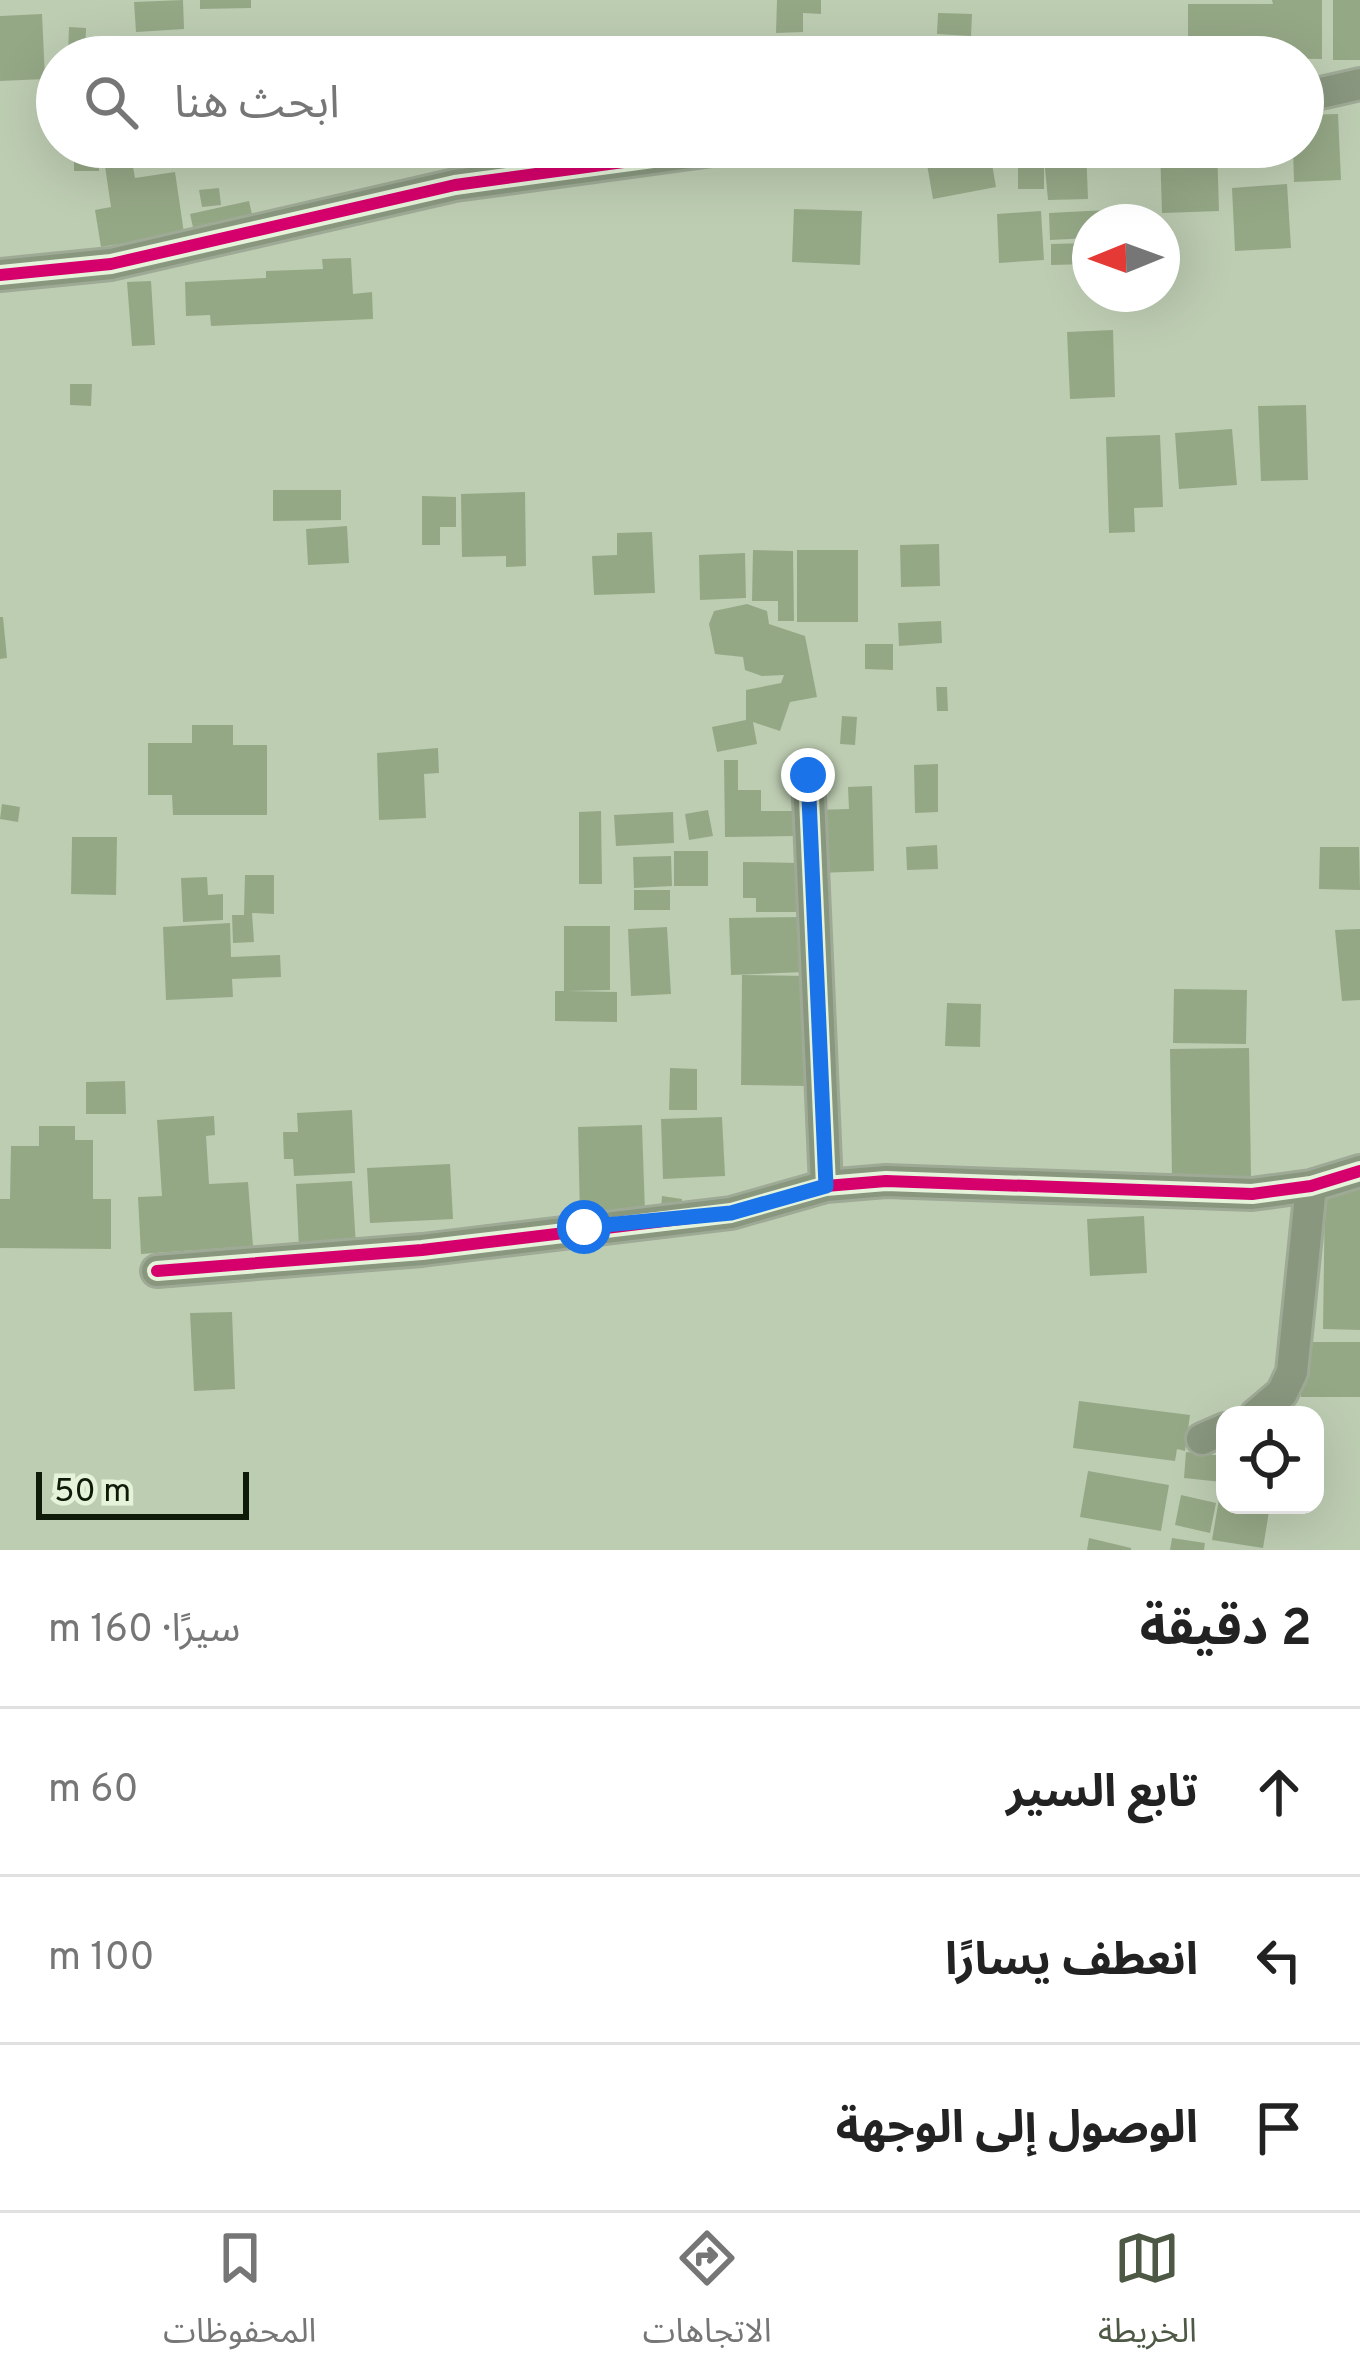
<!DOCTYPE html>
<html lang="ar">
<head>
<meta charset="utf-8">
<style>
	body { margin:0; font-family:Overpass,"Noto Sans Arabic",sans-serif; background:#f6f6f6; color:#222; direction:rtl }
	.controls { position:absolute; right:36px; bottom:36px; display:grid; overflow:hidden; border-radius:24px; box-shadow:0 12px 48px #0002 }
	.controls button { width:108px; height:108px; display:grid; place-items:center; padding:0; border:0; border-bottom:3px solid #e0e0e0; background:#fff; color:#222; font:60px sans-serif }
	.compass { position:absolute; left:1072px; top:204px; width:108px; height:108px; border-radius:50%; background:#fff; box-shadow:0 12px 48px #0002; rotate:269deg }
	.scale { position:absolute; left:36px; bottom:30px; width:213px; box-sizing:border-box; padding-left:12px; border:6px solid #101a08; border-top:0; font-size:33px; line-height:42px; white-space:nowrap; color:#101a08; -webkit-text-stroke:9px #e4f3da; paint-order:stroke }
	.stop { position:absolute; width:36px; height:36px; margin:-27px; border:9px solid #1a73e8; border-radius:50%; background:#fff }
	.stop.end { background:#1a73e8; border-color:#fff; box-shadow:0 3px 12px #0008 }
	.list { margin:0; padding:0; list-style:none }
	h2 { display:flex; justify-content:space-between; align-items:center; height:156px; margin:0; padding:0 48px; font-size:51px }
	h2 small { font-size:39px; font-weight:400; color:#767676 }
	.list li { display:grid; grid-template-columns:78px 1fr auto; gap:36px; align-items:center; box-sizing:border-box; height:168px; padding:0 48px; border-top:3px solid #e0e0e0 }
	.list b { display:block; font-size:45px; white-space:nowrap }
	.list em { font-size:39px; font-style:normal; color:#767676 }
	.icon { flex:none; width:66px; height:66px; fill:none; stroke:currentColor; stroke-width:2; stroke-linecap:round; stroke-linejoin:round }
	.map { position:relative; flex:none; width:1360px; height:1550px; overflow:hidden; direction:ltr }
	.search { position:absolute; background:#fff; box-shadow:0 12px 48px #0002; left:36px; right:36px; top:36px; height:132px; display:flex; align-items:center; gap:30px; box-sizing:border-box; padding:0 42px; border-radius:66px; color:#767676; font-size:45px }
	.sheet { height:660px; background:#fff }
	nav { display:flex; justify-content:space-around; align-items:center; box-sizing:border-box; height:168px; border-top:3px solid #e0e0e0; background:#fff; font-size:33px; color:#767676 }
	nav a { display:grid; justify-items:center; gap:6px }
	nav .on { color:#4d5944 }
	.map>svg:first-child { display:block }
	.building { fill:#95a886 }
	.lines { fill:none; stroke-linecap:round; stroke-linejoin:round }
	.minor-casing { stroke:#9faa96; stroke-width:36 }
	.minor { stroke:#89977f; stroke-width:30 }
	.cycleway-casing { stroke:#e4f3da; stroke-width:20 }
	.cycleway { stroke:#d6006c; stroke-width:12 }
	.route { stroke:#1a73e8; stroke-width:15 }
</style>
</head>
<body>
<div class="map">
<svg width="1360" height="1550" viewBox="0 0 1360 1550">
	<rect width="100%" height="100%" fill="#bdcdb2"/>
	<path class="building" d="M183,0L184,29L136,32L134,2Z
		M200,0H251V8L200,9Z
		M777,0H821V14L803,13V32L776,33Z
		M1272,0H1322V59L1188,57V4H1273Z
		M1333,0H1360V60H1333Z
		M938,13L972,14L971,36L937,34Z
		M42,14L45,79L0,81V16Z
		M69,27L86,28L85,55H68Z
		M1338,114L1341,180L1294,182L1293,147H1303V115Z
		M74,147H98L99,171H74Z
		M182,147H198L197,164L180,163Z
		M924,147H989L996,187L933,199Z
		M1043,147H1086L1088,199L1048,200Z
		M1160,147H1217L1219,211L1162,213Z
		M132,161L135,178L175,172L184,233L101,247L95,210L111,207L105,166Z
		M1018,168H1044V189H1018Z
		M1287,184L1291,248L1235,251L1232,188Z
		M219,188L221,205L202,207L199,190Z
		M249,201L256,232L197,245L190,214Z
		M794,209L862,211L860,265L792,262Z
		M1108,210L1109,222H1090V238L1050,240L1049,213Z
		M1041,211L1044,260L999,263L997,214Z
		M1090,243V264L1051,265V244Z
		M351,258L353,294L372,292L373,319L211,326L210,315L186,316L185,282L266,278V271L323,269L322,259Z
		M151,281L155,345L132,346L127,282Z
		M1113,330L1115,397L1070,399L1067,332Z
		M70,384H92L91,406L70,405Z
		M1306,405L1308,480L1261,481L1258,406Z
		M1232,429L1237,485L1179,489L1175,433Z
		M1160,435L1163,507L1134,508L1135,532L1109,533L1106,437Z
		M273,490H341V520L273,521Z
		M525,492L526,566L506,567V556L462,557L461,494Z
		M422,496L456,497V527H440V545H422Z
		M347,526L349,563L308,565L306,529Z
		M652,532L655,593L594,595L592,556L617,555V533Z
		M939,544L940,586L901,587L900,545Z
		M753,550L793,551L794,621H778V601H752Z
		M797,550H858V622H797Z
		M745,553L746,598L700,600L699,555Z
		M747,604L767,611L769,624L805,636L817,697L790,702L780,731L753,722L757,744L717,752L712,727L746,720V690L781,683L784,675L762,676L745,670L743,657L715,654L709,624L714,611Z
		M0,617H3L7,658L0,659Z
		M941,621L942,643L899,646L898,623Z
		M865,644H893V670L865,669Z
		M936,687H947L948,711H937Z
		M842,716L857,717L855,745L840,744Z
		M192,725H233V745H267V815H173L172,795H148V743H192Z
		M438,748L439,773L424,774L426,818L379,820L377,753Z
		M724,760H738V790H761V811H797V836L725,837Z
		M938,764V812L915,813L914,765Z
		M872,786L874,871L817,873L816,810L849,809L848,787Z
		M2,804L20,807L18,822L0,819Z
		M708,810L713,836L689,840L685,814Z
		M601,811L602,884H579V812Z
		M673,812L674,843L616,846L614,815Z
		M72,837H117L116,895L71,894Z
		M937,845L938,869L907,870L906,847Z
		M1320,847H1359L1360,890L1319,889Z
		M674,851H708V886H674Z
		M671,856L672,886L634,888L633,857Z
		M743,862L802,863V912H756V898H743Z
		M245,875H274V914L252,913L254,942L233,943L232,915H244Z
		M207,877L208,895L223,894V920L183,922L181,878Z
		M634,890H670V910H634Z
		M803,917L804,972L731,975L729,918Z
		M230,923L231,957L280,955L281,977L232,979L233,997L166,1000L163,927Z
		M564,926H610V990L568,991L617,992V1022L555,1021V991H564Z
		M667,927L671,994L631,996L628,929Z
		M1360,929V1000L1342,1001L1335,930Z
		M742,975L808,976L807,1086L741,1085Z
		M1174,989L1247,990L1246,1044L1173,1043Z
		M947,1003L981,1004L980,1047L945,1046Z
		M1249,1048L1251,1178L1172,1179L1170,1049Z
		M670,1068L697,1069V1110H669Z
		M125,1081L126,1114H86V1082Z
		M352,1110L355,1173L294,1176L293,1159H284L283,1132H298L297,1113Z
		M214,1116L215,1135L206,1136L209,1184L248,1182L253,1246L141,1254L138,1197L162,1196L157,1120Z
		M722,1117L725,1176L663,1179L661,1119Z
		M642,1125L645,1213L580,1215L578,1127Z
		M39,1126H75V1140H93V1199H111V1249L0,1248V1199H10L11,1146H39Z
		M450,1164L453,1219L370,1223L367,1168Z
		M352,1181L356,1246L299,1249L296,1184Z
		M1325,1188L1360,1189V1330L1323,1329Z
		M662,1196L682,1199L681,1212L661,1210Z
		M1144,1216L1147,1273L1090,1276L1087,1219Z
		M232,1312L235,1389L194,1391L190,1313Z
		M1301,1342H1360V1397H1301Z
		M1079,1401L1190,1415L1185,1451L1177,1449L1175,1461L1073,1448Z
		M1186,1452L1224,1456L1225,1505H1270L1263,1548L1212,1540L1222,1482L1184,1478Z
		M1088,1471L1169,1485L1161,1531L1080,1517Z
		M1181,1495L1216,1503L1210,1533L1175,1525Z
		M1089,1538L1131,1548V1550H1087Z
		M1172,1538L1205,1543L1204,1550H1170Z"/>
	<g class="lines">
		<g class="minor-casing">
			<path id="minor" d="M1303,97L1360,84
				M0,275L111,264L455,185L734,147
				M808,775L826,1186
				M157,1271L422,1250L731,1213L826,1186L886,1181L1252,1194L1311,1186L1360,1171
				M1256,1415L1282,1393L1292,1372L1311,1186
				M1202,1439L1225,1429"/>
		</g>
		<use href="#minor" class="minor"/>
		<g class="cycleway-casing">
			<path id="cycleway" d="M0,275L111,264L455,185L734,147
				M808,775L826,1186
				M157,1271L422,1250L731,1213L826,1186L886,1181L1252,1194L1311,1186L1360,1171"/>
		</g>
		<use href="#cycleway" class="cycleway"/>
	</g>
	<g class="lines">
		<path class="route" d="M584,1227L731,1213L826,1186L808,775"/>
	</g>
</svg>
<div class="controls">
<button><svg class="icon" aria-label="locate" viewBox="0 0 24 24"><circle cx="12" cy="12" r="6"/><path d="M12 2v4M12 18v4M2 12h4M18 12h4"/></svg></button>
</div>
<svg class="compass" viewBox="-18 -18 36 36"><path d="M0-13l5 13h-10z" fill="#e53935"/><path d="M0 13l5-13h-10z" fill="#767676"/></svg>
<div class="scale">50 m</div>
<div class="stop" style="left:584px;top:1227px"></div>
<div class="stop end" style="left:808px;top:775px"></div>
<div class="search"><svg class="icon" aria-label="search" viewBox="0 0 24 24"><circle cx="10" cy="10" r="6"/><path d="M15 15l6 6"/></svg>ابحث هنا</div>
</div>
<section class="sheet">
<h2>2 دقيقة<small>سيرًا · 160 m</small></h2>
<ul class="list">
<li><svg class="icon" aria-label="ahead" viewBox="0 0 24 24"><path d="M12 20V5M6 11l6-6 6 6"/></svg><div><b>تابع السير</b></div><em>60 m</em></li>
<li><svg class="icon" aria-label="left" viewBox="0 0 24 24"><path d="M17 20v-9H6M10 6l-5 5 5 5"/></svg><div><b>انعطف يسارًا</b></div><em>100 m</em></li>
<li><svg class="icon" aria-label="arrive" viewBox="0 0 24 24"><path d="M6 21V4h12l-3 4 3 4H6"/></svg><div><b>الوصول إلى الوجهة</b></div></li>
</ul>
</section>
<nav>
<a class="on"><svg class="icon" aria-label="map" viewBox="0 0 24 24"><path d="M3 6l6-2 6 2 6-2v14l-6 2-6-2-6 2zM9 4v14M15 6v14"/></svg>الخريطة</a>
<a><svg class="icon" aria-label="directions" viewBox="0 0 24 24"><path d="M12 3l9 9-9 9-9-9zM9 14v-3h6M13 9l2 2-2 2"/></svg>الاتجاهات</a>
<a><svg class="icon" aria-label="saved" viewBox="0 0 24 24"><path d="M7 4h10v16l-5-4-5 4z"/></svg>المحفوظات</a>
</nav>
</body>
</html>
